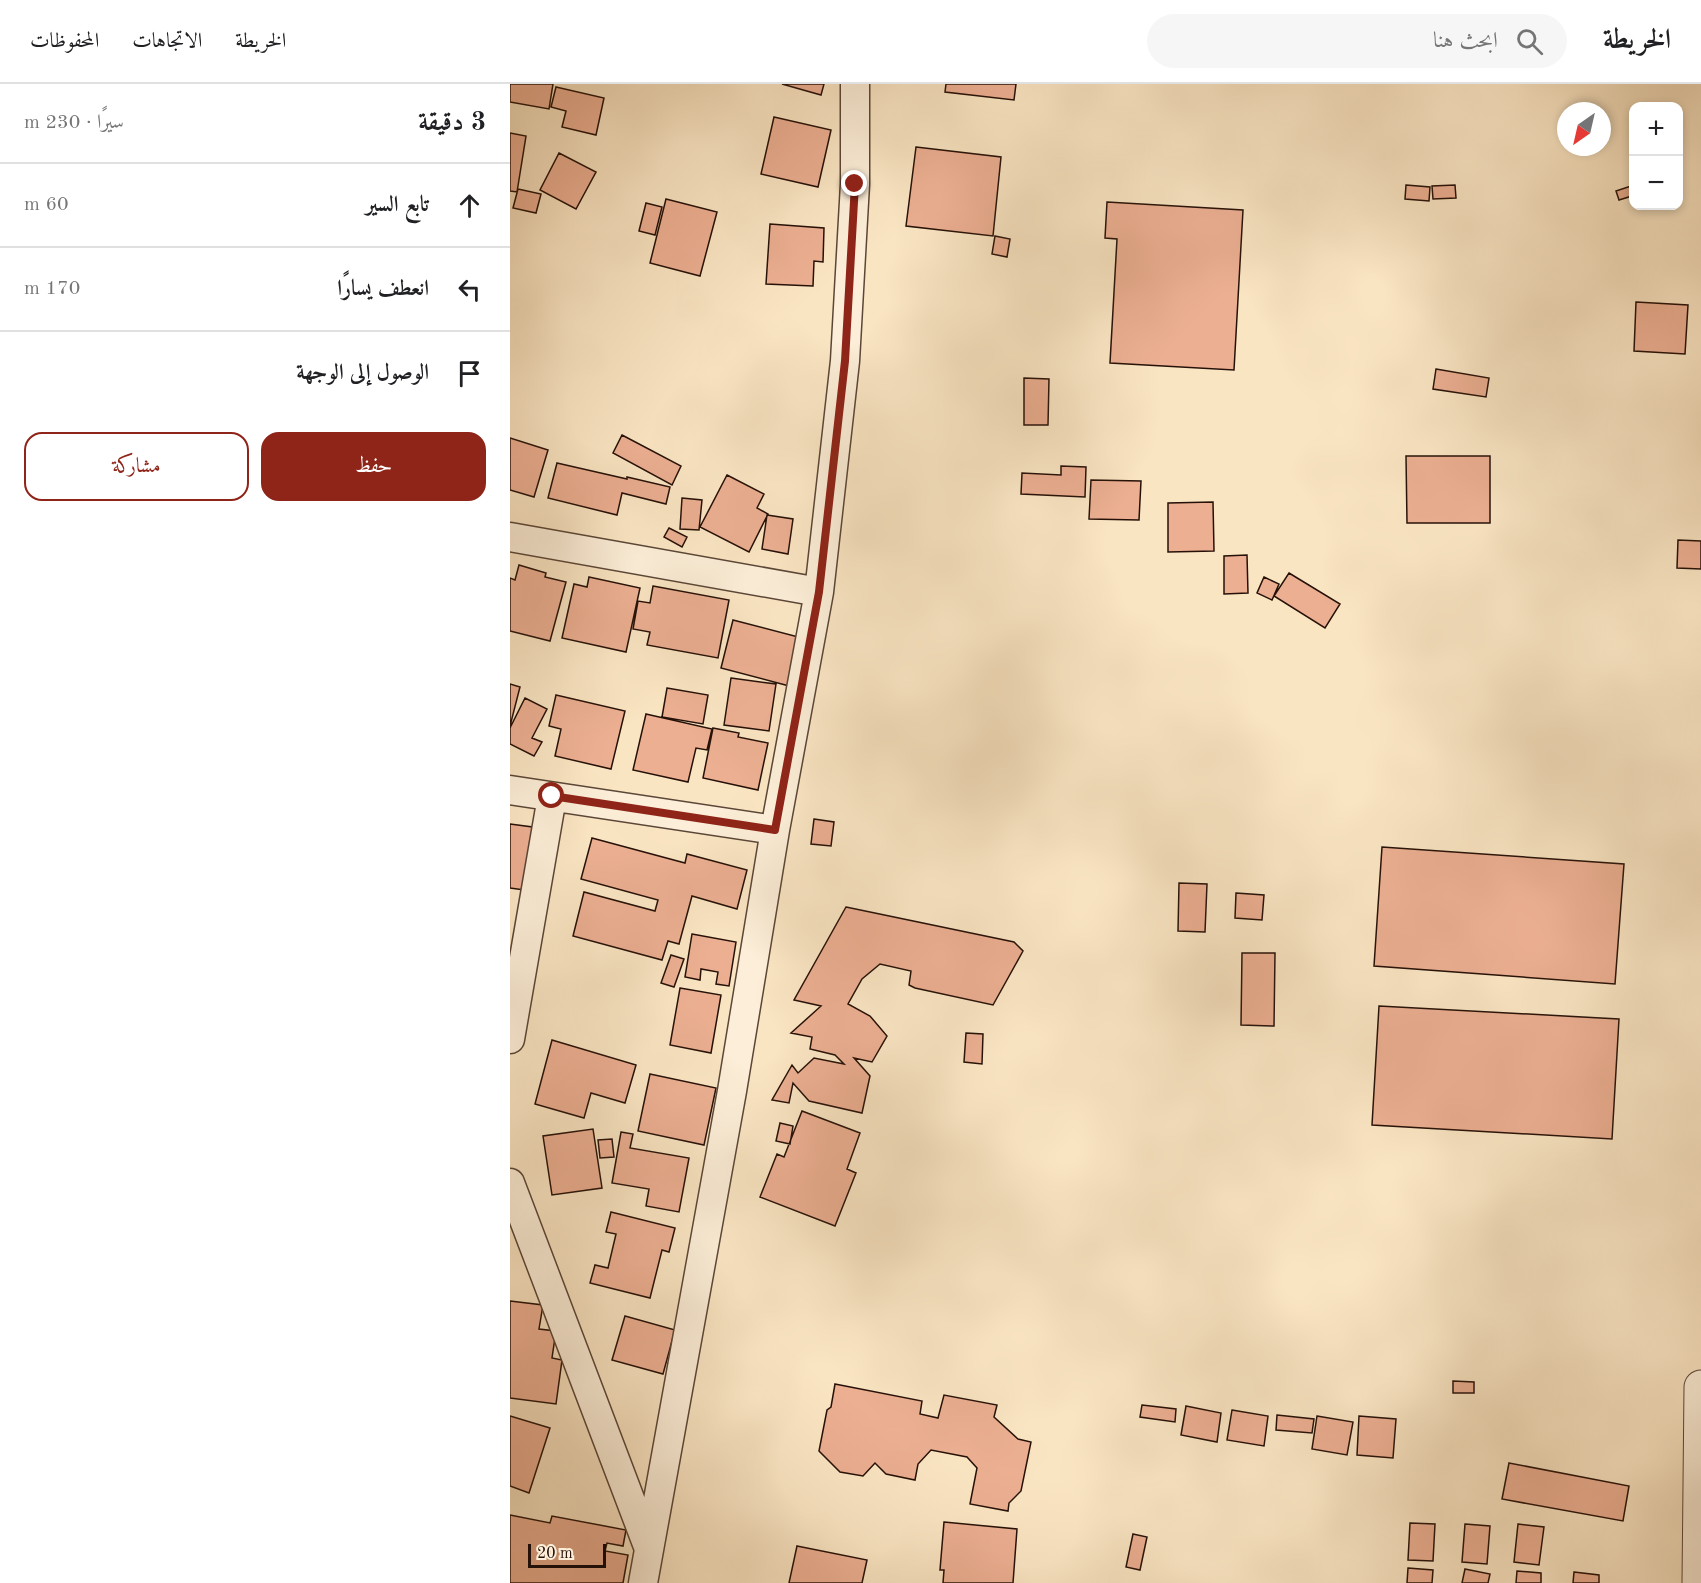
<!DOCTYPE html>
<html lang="ar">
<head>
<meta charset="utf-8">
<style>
	body { margin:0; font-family:"Old Standard TT",Amiri,serif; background:#f6f6f6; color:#202124; direction:rtl }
	.controls { position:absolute; right:18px; top:18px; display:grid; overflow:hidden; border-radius:12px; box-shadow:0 3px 9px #0003 }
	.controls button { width:54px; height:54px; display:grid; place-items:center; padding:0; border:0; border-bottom:2px solid #e0e0e0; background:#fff; color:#202124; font:30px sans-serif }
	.compass { position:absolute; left:1047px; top:18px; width:54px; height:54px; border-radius:50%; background:#fff; box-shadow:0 3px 9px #0003; rotate:214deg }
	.scale { position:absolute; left:18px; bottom:15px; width:78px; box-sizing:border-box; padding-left:6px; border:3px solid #261108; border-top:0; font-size:16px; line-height:21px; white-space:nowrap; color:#261108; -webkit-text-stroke:4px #fceed8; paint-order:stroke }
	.stop { position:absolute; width:18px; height:18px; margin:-14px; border:4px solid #8f2418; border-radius:50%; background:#fff }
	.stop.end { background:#8f2418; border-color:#fff; box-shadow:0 2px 6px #0008 }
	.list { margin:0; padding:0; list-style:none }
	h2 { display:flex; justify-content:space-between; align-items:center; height:78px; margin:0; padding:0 24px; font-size:26px }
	h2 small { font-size:20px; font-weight:400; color:#757577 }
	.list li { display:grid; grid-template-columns:39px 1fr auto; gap:18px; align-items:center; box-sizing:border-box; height:84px; padding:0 24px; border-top:2px solid #e0e0e0 }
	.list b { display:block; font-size:22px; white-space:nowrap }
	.list em { font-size:20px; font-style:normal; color:#757577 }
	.actions { display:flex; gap:12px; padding:18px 24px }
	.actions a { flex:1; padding:14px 0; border:2px solid #8f2418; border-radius:18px; text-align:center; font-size:21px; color:#8f2418 }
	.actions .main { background:#8f2418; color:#fff }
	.icon { flex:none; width:33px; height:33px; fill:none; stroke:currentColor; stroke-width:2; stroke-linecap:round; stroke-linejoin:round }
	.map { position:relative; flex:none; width:1191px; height:1499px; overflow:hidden; direction:ltr }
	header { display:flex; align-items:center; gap:36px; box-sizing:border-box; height:84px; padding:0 30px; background:#fff; border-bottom:2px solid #e0e0e0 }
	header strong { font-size:28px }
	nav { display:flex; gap:33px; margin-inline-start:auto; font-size:21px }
	.search { width:420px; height:54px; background:#f6f6f6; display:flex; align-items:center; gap:15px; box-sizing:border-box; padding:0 21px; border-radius:33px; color:#757577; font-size:22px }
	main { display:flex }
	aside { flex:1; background:#fff }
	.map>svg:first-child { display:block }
	.building { fill:#ecaf92; stroke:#261108; stroke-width:1.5 }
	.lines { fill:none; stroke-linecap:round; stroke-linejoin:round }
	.minor-casing { stroke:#5b4637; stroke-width:31 }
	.tertiary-casing { stroke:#5b4637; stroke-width:35 }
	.minor { stroke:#fceed8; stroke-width:28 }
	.tertiary { stroke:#fceed8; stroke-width:33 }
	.route { stroke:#8f2418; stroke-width:8 }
</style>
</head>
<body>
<header>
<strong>الخريطة</strong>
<div class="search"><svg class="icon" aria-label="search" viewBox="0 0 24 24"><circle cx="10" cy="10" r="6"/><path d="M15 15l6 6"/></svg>ابحث هنا</div>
<nav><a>الخريطة</a><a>الاتجاهات</a><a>المحفوظات</a></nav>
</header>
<main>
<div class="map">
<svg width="1191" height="1499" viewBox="0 0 1191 1499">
	<rect width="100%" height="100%" fill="#fae5c3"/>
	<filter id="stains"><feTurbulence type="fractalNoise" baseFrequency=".00333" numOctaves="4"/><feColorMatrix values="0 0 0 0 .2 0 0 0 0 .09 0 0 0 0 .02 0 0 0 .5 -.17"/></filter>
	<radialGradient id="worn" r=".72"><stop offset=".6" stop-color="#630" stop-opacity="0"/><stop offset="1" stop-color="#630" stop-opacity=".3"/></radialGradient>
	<path class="building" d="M0,0H43L39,25L0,18Z
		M272,0H314L311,11Z
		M436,0H506L504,16L435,8Z
		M46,3L94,14L86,51L52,43L56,27L41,23Z
		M264,33L321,46L308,103L251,90Z
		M0,49L16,52L7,108L0,107Z
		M406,63L491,73L483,152L396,142Z
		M49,69L86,88L66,125L30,106Z
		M896,101L920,103L919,117L895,115Z
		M945,101L946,114L923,115L922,102Z
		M1124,101V117L1122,112L1109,116L1106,107Z
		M8,105L31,110L26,129L3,124Z
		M156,115L207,128L190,192L140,179Z
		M597,118L733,126L724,286L600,279L607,155L595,154Z
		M136,119L152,123L145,151L129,147Z
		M260,140L314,144L313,178L304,177L303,202L256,200Z
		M485,152L500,155L497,173L482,170Z
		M1126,218L1178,221L1175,270L1124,267Z
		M926,285L979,294L976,313L923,305Z
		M514,294L539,295L538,341H514Z
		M112,351L171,382L162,401L103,369Z
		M0,354L38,366L24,413L0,406Z
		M896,372H980V439H897Z
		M47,379L117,395V393L160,403L156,420L112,409L107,431L38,414Z
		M551,382L576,383L575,413L511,410L512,389L551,391Z
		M217,391L254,410L247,424L258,430L239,468L190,443Z
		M581,396L631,397L629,436L579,435Z
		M172,414L192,416L189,446L170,445Z
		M703,418L704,467L658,468V419Z
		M257,431L283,435L278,470L252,465Z
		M159,444L177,453L172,463L154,453Z
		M1168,456L1191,457V485L1167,484Z
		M737,471L738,509L714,510V472Z
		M9,481L36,489L35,493L56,498L40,557L0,547V494L5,496Z
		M779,489L830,520L815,544L764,512Z
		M79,493L130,504L116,568L52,554L64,500L77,503Z
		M754,493L769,500L762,516L747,509Z
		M143,502L219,516L208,574L137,561L140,548L123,545L128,517L140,519Z
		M223,536L296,555L283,603L211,584Z
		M221,594L266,600L259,647L214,641Z
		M0,600L10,603L0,642Z
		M157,604L198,611L193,640L152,633Z
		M46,611L115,627L101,685L45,672L51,645L39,642Z
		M15,614L37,625L22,654L32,658L24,672L0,660V644Z
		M136,630L202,645L197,666L186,664L178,698L123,686Z
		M203,644L229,649L228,653L258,659L248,706L193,694Z
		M304,735L324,738L321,762L301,760Z
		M0,740L30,744L21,807L0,804Z
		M82,754L175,779L177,770L237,786L227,825L182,812L169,860L158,857L152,876L63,852L74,808L145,827L148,816L71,795Z
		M872,763L1114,780L1105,900L864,882Z
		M669,799L697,800L695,848L668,847Z
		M726,809L754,811L752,836L725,834Z
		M336,823L504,858L513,867L483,921L405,904L399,901L401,887L370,880L352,895L338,920L360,932L377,952L362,978L344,974L360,992L352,1029L299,1017L283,999L279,1019L262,1016L282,981L288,989L304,974L334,980L325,971L300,965L302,953L281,949L311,922L284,916Z
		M182,850L226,858L219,902L206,900L208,888L191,885L190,896L175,893Z
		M732,869H765L764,942L731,941Z
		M161,871L174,875L164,903L151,899Z
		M170,904L211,911L201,969L160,961Z
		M869,922L1109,935L1102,1055L862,1041Z
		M456,949L473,950L472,980L454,978Z
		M42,956L126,981L115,1019L81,1009L74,1034L25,1020Z
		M140,990L206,1004L194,1061L128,1047Z
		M292,1027L350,1049L337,1085L346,1089L325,1142L250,1113L267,1070L274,1073Z
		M270,1039L283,1042L280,1060L266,1057Z
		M83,1045L92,1104L42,1111L33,1052Z
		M111,1048L123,1050L120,1064L179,1074L169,1128L136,1122L139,1105L102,1099Z
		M102,1055L104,1073L90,1074L88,1056Z
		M101,1128L165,1144L159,1168L152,1166L140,1214L80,1199L85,1181L98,1184L106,1150L96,1148Z
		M0,1217L33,1221L29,1245L46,1247L42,1274L52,1276L46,1320L0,1314Z
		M115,1232L165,1246L153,1290L102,1276Z
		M943,1297L964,1298V1309H943Z
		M325,1300L412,1317L410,1330L428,1334L434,1311L487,1321L484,1333L508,1355L521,1358L511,1407L499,1419L498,1427L460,1420L467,1384L457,1373L421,1366L408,1380L405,1396L376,1390L365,1379L353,1392L330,1388L309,1367L317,1326L321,1323Z
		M632,1321L666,1325L665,1338L630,1333Z
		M676,1322L711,1329L707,1358L671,1351Z
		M722,1326L758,1332L754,1362L717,1356Z
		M767,1331L804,1335L802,1349L766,1346Z
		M0,1332L40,1344L19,1409L0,1402Z
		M807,1332L843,1338L837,1371L802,1365Z
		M849,1332L886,1335L883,1374L847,1371Z
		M999,1379L1119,1402L1113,1437L992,1415Z
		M0,1431L40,1439L42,1432L116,1446L113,1462L97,1459L95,1467L118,1471L113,1499H0Z
		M434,1438L507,1445L503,1499H433L434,1486H430Z
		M900,1439L925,1440L923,1477L898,1476Z
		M955,1440L980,1442L977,1480L952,1478Z
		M1008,1440L1034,1443L1029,1481L1004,1478Z
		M623,1450L637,1453L630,1486L616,1483Z
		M287,1462L357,1476L352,1499H279Z
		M898,1484L923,1486L922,1499H897Z
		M955,1485L980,1490L978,1499H952Z
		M1007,1487L1031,1489V1499H1006Z
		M1064,1488L1089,1491V1499H1063Z"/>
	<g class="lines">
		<g class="minor-casing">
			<path id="minor" d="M0,453L309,508
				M0,706L265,746
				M0,955L42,713
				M0,1099L139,1465
				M133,1499L222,1007L265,746L309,508L335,277L345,100V0"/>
		</g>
		<g class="tertiary-casing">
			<path id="tertiary" d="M1189,1499L1191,1303"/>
		</g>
		<use href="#minor" class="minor"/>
		<use href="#tertiary" class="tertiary"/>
	</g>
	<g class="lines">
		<path class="route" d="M42,712L265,746L309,508L335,277L345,100"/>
	</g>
	<rect width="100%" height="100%" filter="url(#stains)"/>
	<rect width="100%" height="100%" fill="url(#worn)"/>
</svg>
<div class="controls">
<button>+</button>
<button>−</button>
</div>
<svg class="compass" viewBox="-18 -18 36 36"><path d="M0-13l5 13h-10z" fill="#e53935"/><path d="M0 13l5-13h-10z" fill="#757577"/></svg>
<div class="scale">20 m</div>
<div class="stop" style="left:42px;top:712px"></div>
<div class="stop end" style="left:345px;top:100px"></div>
</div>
<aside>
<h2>3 دقيقة<small>سيرًا · 230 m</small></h2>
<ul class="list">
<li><svg class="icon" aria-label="ahead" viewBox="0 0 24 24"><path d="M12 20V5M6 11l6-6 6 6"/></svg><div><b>تابع السير</b></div><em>60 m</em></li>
<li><svg class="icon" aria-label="left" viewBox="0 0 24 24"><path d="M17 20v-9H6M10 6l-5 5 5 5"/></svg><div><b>انعطف يسارًا</b></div><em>170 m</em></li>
<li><svg class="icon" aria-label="arrive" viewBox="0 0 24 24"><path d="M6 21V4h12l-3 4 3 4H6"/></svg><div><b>الوصول إلى الوجهة</b></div></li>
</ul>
<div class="actions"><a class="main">حفظ</a><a>مشاركة</a></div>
</aside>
</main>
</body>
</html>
